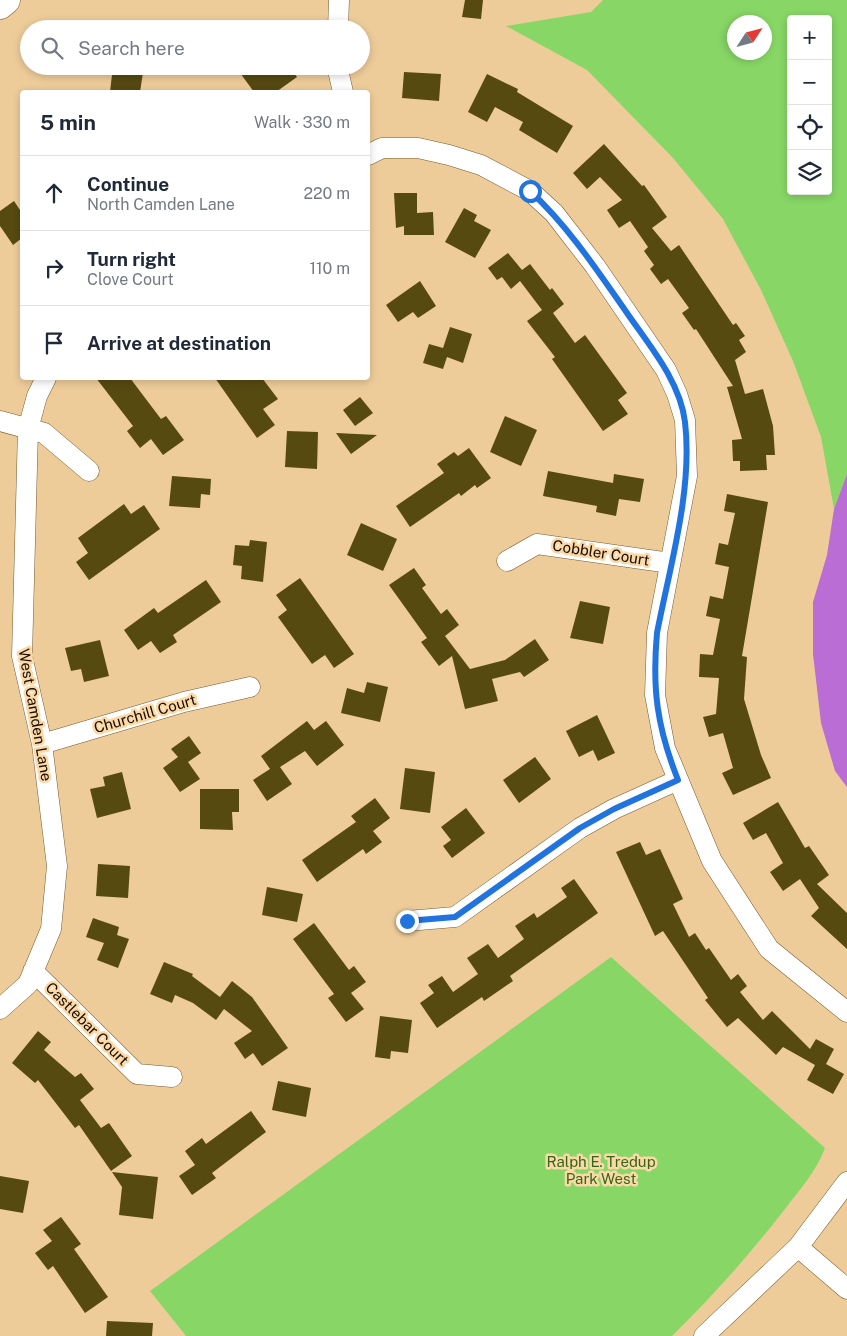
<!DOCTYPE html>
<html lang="en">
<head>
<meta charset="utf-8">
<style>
	body { margin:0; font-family:"Public Sans",sans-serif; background:#f2f2f3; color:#1f2937 }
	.controls { position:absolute; right:15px; top:15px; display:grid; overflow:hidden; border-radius:5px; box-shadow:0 2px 8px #0003 }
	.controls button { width:45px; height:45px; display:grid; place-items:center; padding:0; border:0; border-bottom:1px solid #e0e1e3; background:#fff; color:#1f2937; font:25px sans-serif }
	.compass { position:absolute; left:727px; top:15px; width:45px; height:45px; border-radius:50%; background:#fff; box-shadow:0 2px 8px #0003; rotate:54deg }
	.stop { position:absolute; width:15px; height:15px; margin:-11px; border:4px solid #2173de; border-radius:50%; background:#fff }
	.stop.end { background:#2173de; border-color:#fff; box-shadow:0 1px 5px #0008 }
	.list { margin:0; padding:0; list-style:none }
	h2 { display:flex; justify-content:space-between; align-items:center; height:65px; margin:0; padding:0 20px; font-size:21px }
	h2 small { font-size:16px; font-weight:400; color:#747a83 }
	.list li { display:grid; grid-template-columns:32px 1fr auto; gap:15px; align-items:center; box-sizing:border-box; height:75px; padding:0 20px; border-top:1px solid #e0e1e3 }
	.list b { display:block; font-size:19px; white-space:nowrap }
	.list p { margin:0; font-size:16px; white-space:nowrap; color:#747a83 }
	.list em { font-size:16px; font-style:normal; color:#747a83 }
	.icon { flex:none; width:28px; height:28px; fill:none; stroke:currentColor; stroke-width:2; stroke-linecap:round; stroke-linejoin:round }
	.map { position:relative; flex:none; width:847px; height:1336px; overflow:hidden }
	.search { position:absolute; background:#fff; box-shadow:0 2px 8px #0003; left:20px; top:20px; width:350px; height:55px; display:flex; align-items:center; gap:12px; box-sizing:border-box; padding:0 18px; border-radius:28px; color:#747a83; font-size:19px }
	.panel { position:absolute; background:#fff; box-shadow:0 2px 8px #0003; left:20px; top:90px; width:350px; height:290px; border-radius:5px }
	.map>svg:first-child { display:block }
	.green { fill:#88d766; fill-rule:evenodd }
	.water { fill:#bb6dd6 }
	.building { fill:#564a11 }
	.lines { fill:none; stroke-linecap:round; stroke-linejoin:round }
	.street-casing { stroke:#785a2b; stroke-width:21 }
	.secondary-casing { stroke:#785a2b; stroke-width:29 }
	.street { stroke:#fff; stroke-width:20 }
	.secondary { stroke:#fff; stroke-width:28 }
	.route { stroke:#2173de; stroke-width:6 }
	.labels { text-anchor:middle; stroke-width:5; stroke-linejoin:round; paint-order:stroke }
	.street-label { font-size:15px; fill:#180c00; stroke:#fbd9a7 }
	.park-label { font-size:15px; fill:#34661a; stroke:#fbd9a7 }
</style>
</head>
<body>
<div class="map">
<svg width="847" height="1336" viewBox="0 0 847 1336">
	<rect width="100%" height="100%" fill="#eecc9a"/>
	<path class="green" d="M603,0H847V474L834,509L821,437L793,361L761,290L723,219L673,158L587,70L506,26L591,12ZM791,19H828V191H791ZM734,22H764V52H734Z
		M611,957L825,1148C816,1172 800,1189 785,1209C750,1254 713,1296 672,1336H186L150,1291Z"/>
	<path class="water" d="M847,474V787L835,771L821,723L813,654V602L827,555L834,509Z"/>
	<path class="building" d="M465,0H483L481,19L462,17Z
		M113,66H144L140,92H110Z
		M235,66H289L297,77L276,92H254Z
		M404,72L441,74L439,101L402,98Z
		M487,74L518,89L517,92L573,126L557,153L519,130L523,122L495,107L487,122L468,112Z
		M604,144L642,186L644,185L667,217L652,228L671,251L679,245L733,325L736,323L745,336L739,340L746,352L735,360L745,394L763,389L773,426L775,455H766L767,470L740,471V461H733L732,440L742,439L727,387L733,386L696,329L694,330L682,313L689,308L668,279L661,284L650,269L654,265L644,251L648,247L630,221L619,228L607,210L622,200L600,177L587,189L573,173Z
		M394,193H417V213L433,212L434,235H404V226L396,228Z
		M14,201L22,213V238L13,245L0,226V211Z
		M464,208L477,215L474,221L491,230L475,258L445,242Z
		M508,253L522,270L530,264L550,290L552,288L564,304L553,313L575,343L585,335L627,393L618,400L628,414L603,431L552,359L555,357L527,321L542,310L520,281L511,289L502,277L497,280L488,268Z
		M420,281L436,306L418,318L413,312L398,322L386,305Z
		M450,327L472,334L463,363L447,357L443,369L423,363L429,344L443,348Z
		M96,378H130L161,419L166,416L184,440L163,455L151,439L140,448L127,431L133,426Z
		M215,378H262L278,399L263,409L275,425L257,438Z
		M360,397L373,413L355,426L343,410Z
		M505,416L537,430L521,466L490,452Z
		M287,431L318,432L317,469L285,467Z
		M336,433L377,435L351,454Z
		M469,448L491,478L477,488L475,485L461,496L459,493L410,527L396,506L444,473L437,464L454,452L458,456Z
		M548,471L613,483L614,474L644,479L640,502L619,499L616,516L596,512L597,506L543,496Z
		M172,476L211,479L210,495L201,494L200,508L169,506Z
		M727,494L768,502L742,656L747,657L744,699L761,755L771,778L733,795L722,773L733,768L723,733L709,737L703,717L716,714L719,678L699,677L700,654L713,655L720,619L706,616L710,596L723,599L729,567L715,564L719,543L728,545L735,513L724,511Z
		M124,504L131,514L144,505L160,529L89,580L76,562L88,553L78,538Z
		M361,523L397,539L383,571L347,555Z
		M250,540L267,542L263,582L241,579L242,566L233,565L235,545L249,546Z
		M414,568L426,585L422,588L441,614L447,609L459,625L445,636L470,669L505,660L535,639L549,660L524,677L520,672L492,679L498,701L465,709L452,656L439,666L421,642L427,638L389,585Z
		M300,578L354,654L334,668L325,655L312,664L278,617L287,610L276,595Z
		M206,580L221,602L173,635L177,642L160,653L151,641L138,650L124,630L154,608L158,613Z
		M580,601L610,607L603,644L570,638Z
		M100,640L109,676L84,682L81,669L71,671L65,648Z
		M367,682L388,687L380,722L341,713L347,688L364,693Z
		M597,715L615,753L598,761L593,750L579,757L566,731Z
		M307,721L314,730L326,721L344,745L317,766L305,751L280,767L292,784L267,801L253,780L270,769L261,756Z
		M189,736L201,753L188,762L200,779L180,792L163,768L178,757L171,749Z
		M535,757L551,779L519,803L503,780Z
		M405,768L435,772L430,813L400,809Z
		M122,772L131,809L97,818L90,789L105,786L103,777Z
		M200,789H239V812H232L233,830L200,829Z
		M375,798L390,818L373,831L382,842L366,854L363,849L317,882L302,860L356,822L351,816Z
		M778,802L805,848L809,846L829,875L817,884L847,913V949L811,916L819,908L800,879L783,891L770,872L783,863L766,833L753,840L743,823Z
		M466,808L485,833L452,858L443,846L451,840L441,827Z
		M640,842L646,855L660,849L683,899L673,904L689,937L695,933L706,950L709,948L731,980L738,974L747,986L740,992L763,1020L772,1011L810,1049L816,1039L834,1049L826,1064L844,1074L833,1094L807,1080L815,1065L783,1047L776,1055L738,1018L727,1027L705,1000L708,998L663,931L655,936L616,852Z
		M98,864L130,866L128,898L96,896Z
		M574,879L598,913L510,976L513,981L484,1001L482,997L437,1028L420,1003L434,993L428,985L442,976L453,992L478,974L467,958L488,944L498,958L524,939L515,926L534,913L537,918L567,897L561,888Z
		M267,887L303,894L297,922L262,915Z
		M93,918L119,927L117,935L129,939L118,968L97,960L104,943L86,937Z
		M314,923L349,970L354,966L366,982L351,993L364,1009L346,1022L328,998L334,994L293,939Z
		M164,962L193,974L192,976L220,997L232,981L252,997L288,1048L262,1066L253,1053L245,1059L234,1043L252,1031L224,1009L216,1020L193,1003L175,995L172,1003L150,994Z
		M380,1016L412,1020L408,1053L391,1051L390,1059L375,1057Z
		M38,1031L51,1042L44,1050L75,1077L81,1073L94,1089L80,1100L101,1128L109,1123L132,1156L111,1171L79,1125L75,1128L38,1080L35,1083L12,1063Z
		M278,1081L311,1088L306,1117L272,1110Z
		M251,1111L266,1132L212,1173L216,1178L192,1195L179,1176L195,1165L185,1151L202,1138L206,1144Z
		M112,1172L158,1177L153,1219L119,1215L122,1187Z
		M0,1176L29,1181L23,1213L0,1209Z
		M61,1217L81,1244L74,1249L108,1297L85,1313L53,1266L48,1270L35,1253L52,1241L43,1230Z
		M107,1321L153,1323L152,1336H106Z"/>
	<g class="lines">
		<g class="street-casing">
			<path id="street" d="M338,29L339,0
				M337,66L343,92
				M368,155L382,148H418L449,155L481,165L530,191L554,213L595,266L666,370L677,394L685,420L687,476L657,633L655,695L665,748L712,861L769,949L847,1012
				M0,421L44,433L89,471
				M507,561L537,544L670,563
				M42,744L184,702L250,687
				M407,921L455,917L580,828L614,809L678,780
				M33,971L137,1074L172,1077
				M0,1009L28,984L51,929L57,866L42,744L22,656L28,429L37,396L46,378
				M798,1247L847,1289
				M704,1336L798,1247L847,1182"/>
		</g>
		<g class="secondary-casing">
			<path id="secondary" d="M0,5L6,0"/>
		</g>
		<use href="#street" class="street"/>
		<use href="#secondary" class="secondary"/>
	</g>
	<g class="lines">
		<path class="route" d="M407,921L455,917L580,828L614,809L678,780C657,727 652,689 657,633C670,566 693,489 685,422C680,381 649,345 627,313C597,270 568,226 530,191"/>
	</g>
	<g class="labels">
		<g class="street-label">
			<text transform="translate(601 553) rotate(9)" y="5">Cobbler Court</text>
			<text transform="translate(145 714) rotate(-16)" y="5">Churchill Court</text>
			<text transform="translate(35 715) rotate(80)" y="5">West Camden Lane</text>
			<text transform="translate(87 1024) rotate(45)" y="5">Castlebar Court</text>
		</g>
		<g class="park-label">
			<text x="601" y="1167">Ralph E. Tredup<tspan x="601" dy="17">Park West</tspan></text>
		</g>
	</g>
</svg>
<div class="controls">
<button>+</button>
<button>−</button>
<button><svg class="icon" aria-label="locate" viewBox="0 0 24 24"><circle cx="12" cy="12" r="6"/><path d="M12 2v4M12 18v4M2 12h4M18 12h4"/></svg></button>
<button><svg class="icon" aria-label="layers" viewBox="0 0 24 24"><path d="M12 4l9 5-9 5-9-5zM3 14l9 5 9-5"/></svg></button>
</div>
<svg class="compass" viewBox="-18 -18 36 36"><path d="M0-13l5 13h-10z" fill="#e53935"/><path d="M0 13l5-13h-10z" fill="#747a83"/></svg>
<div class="stop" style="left:530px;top:191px"></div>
<div class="stop end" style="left:407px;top:921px"></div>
<div class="search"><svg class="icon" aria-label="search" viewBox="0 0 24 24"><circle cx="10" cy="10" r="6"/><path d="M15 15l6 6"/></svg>Search here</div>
<section class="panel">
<h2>5 min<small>Walk · 330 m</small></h2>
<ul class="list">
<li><svg class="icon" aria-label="ahead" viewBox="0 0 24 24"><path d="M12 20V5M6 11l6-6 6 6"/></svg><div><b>Continue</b><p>North Camden Lane</p></div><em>220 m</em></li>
<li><svg class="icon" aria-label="right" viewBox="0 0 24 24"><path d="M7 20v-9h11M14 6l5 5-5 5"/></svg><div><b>Turn right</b><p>Clove Court</p></div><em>110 m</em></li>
<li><svg class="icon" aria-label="arrive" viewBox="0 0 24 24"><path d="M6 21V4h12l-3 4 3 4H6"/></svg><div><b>Arrive at destination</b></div></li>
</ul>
</section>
</div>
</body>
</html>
